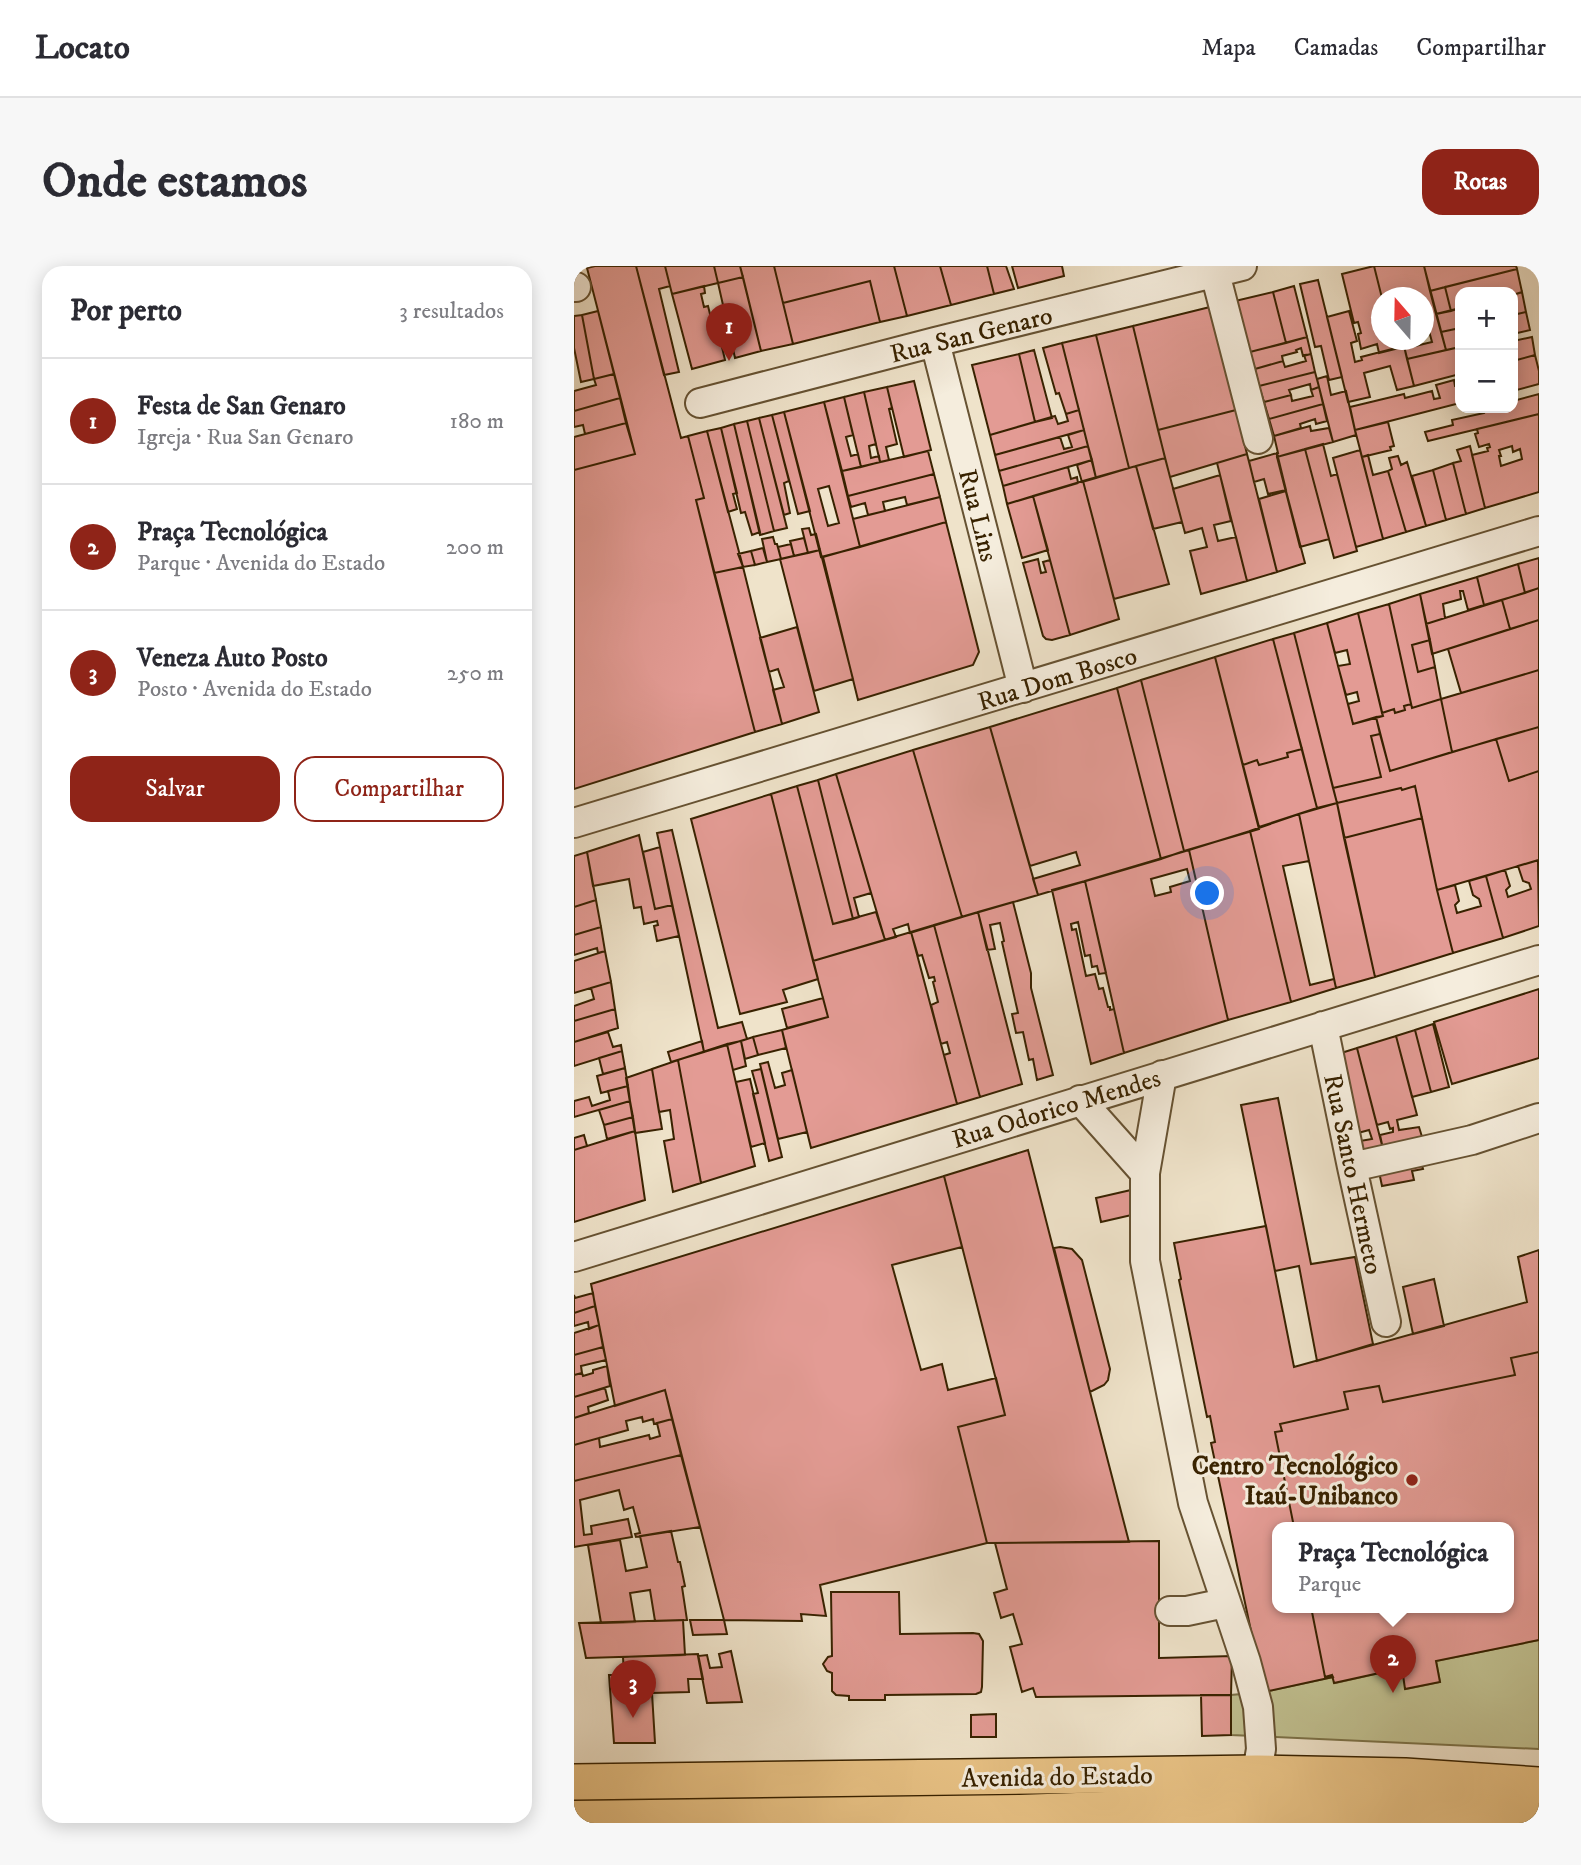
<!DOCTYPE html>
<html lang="pt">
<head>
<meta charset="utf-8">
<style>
	body { margin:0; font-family:"IM FELL DW Pica",serif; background:#f7f7f7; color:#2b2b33 }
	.controls { position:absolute; right:21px; top:21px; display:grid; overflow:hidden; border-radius:14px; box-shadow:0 4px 18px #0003 }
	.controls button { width:63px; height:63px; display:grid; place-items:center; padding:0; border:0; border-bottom:2px solid #e1e1e2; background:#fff; color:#2b2b33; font:35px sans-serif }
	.compass { position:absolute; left:797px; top:21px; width:63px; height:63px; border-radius:50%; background:#fff; box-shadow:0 4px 18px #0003; rotate:340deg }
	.you { position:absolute; left:634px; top:628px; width:24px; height:24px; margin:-18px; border:5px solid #fff; border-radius:50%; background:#1a73e8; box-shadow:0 0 0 10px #1a73e833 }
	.badge { display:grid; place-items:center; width:46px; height:46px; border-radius:50%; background:#8f2418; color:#fff; font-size:23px; font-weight:700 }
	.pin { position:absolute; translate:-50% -58px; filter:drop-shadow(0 2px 4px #0008) }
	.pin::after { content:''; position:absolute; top:37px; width:24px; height:21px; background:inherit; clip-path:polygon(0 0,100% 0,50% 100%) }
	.popup { position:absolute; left:698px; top:1256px; width:242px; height:91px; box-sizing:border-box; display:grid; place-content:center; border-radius:14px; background:#fff; filter:drop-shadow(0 2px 5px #0005); font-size:23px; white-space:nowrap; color:#7c7c81 }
	.popup b { font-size:26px; color:#2b2b33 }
	.popup::after { content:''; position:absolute; left:50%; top:100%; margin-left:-14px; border:14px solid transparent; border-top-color:#fff }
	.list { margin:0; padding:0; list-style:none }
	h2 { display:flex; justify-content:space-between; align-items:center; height:91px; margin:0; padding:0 28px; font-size:30px }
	h2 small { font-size:23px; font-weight:400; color:#7c7c81 }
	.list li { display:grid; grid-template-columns:46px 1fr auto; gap:21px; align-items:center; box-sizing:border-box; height:126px; padding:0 28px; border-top:2px solid #e1e1e2 }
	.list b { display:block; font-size:26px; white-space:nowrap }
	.list p { margin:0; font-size:23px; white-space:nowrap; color:#7c7c81 }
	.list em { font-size:23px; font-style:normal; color:#7c7c81 }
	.actions { display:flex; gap:14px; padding:21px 28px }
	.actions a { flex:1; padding:16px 0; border:2px solid #8f2418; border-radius:21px; text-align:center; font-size:24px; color:#8f2418 }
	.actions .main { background:#8f2418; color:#fff }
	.map { position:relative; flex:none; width:965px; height:1557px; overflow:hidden; border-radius:21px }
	header { display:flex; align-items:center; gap:42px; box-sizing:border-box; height:98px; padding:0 35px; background:#fff; border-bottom:2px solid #e1e1e2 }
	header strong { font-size:33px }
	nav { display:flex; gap:38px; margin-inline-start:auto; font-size:24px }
	.intro { display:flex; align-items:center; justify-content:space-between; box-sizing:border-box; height:168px; padding:0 42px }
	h1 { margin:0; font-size:49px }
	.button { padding:18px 32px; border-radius:21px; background:#8f2418; color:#fff; font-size:24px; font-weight:700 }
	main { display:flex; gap:42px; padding:0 42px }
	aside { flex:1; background:#fff; border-radius:21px; box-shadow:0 4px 18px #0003 }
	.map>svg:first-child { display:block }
	.green { fill:#c1c191; stroke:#7c7248; stroke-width:2 }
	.building { fill:#e39b94; stroke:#382200; stroke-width:2; fill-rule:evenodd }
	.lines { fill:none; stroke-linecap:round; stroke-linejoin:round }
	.minor-casing { stroke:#665232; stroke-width:32 }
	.major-casing { stroke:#382200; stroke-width:38 }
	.highway-casing { stroke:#382200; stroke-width:42 }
	.minor { stroke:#f5eddd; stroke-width:28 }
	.major { stroke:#e8c285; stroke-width:35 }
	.highway { stroke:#e8c285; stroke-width:38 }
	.poi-dot { fill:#8f2418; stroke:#f5eddd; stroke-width:2.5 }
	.labels { text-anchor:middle; stroke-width:6; stroke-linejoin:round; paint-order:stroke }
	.street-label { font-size:26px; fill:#382200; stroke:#f5eddd }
	.poi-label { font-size:26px; font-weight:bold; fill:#382200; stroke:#f5eddd; text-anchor:end }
</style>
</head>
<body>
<header>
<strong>Locato</strong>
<nav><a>Mapa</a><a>Camadas</a><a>Compartilhar</a></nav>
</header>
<div class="intro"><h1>Onde estamos</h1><a class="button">Rotas</a></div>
<main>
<aside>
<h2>Por perto<small>3 resultados</small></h2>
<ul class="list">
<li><span class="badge">1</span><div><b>Festa de San Genaro</b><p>Igreja · Rua San Genaro</p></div><em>180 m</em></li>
<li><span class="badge">2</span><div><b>Praça Tecnológica</b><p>Parque · Avenida do Estado</p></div><em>200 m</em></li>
<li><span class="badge">3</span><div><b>Veneza Auto Posto</b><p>Posto · Avenida do Estado</p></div><em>250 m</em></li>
</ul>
<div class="actions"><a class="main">Salvar</a><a>Compartilhar</a></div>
</aside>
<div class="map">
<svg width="965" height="1557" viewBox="0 0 965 1557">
	<rect width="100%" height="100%" fill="#efe3ca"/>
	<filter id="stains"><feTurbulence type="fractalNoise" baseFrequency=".00286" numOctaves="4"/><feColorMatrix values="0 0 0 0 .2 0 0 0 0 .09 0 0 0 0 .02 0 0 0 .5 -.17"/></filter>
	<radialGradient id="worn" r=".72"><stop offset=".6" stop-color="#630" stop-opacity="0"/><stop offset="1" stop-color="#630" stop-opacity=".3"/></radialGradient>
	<path class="green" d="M965,1374V1483L657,1469V1429L690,1426L759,1411L761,1417L828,1402L832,1423L866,1416L862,1395Z"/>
	<path class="building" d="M21,0H62L107,172L114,170L130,232L122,234L181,466L0,523V204L61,188L13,2Z
		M62,0H91L96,20L85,23L105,106L90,109Z
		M91,0H140L144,17L98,28Z
		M140,0H166L169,11L144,17Z
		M166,0H200L219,78L187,85Z
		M200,0H320L333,50L306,56L296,15L209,37Z
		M320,0H366L377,39L333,50Z
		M366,0H413L420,28L377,39Z
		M413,0H432L440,23L420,28Z
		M438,0H488L490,10L444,22Z
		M800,0H850L872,84L833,93L830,80L821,83L818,74H837H836L837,81L858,76L855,65L850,66V32H808Z
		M800,0L808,32V74H818L821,83L805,87L803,78L787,83L784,68L787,67L784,56L780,57L768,8Z
		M850,0H942L943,3L856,25Z
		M943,3L948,26L939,29V26H886V42L877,45L871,21Z
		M169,11L187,85L161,92L144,17Z
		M744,14L768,111L755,114L747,80L741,81L726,18Z
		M296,15L306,56L219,78L209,37Z
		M130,20L131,27L127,28L130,41L134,40L138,56L142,55L151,94L118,103L98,28Z
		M720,20L733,71L712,77L699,26Z
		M871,21L877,45L862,48L856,25Z
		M699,26L712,77L676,86L674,85L657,36Z
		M948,26L952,46L939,49V29Z
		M636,41L662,144L584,164L559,60Z
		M886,42V62L867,66L862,48Z
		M24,45L40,108L20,113L8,49Z
		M775,45L783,75L777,77L781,96L788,94L787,91L830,80L840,120L823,124L816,100L790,107L796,131L774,136L753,51Z
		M952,46L956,64L939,68V49Z
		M8,49L20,113L7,116L0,82V50Z
		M559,60L591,192L555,202L522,69Z
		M886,62V81L872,84L867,66Z
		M522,69L555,202L522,212L488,77Z
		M733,71L737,88L729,90L727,82L722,84L723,86L708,90L709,95L681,103L676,86Z
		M958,71L961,89L939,95V75Z
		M488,77L505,144L492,148L485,127L482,128L469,82Z
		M886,81V108L840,120L833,93Z
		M460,84L478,152L461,156L445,88Z
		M445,88L461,156L416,169L398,99Z
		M737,88L741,106L685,120L681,103L709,95L711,101L732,95L730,89Z
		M961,89L965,105V118L939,125V95Z
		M741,106L745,121L737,124L736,118L715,124L717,129L690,136L685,120Z
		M40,108L46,132L0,145V125L22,119L20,113Z
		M753,110L757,129L772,125L782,169L759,176L743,113Z
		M880,114L881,120H884L886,127V137L781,164L776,141L830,128L831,132L858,125L860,133L866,132L862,119Z
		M340,115L357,184L330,191L313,121Z
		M313,121L318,142L315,143L323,178L312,181L315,194L306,196L290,126Z
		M745,121L749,138L695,153L690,136L717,129L718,135L739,130L737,124Z
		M290,126L302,178L295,180L297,192L305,190L306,196L287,201L270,131Z
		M965,128V148L854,175L851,166L879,159L878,154L910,147L909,142H939V135Z
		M270,131L279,169L272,171L277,190L284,188L287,201L268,205L250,136Z
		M46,132L52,157L11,168L9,159L0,161V145Z
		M250,136L286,281L247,291L210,146ZM255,220L265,257L254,260L244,223Z
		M749,138L753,155L742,158L741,153L726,158L727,162L700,170L695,153Z
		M505,144L510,164L421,189L416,169L481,150L484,158L494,155L492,148Z
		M662,144L673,188L596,211L584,164Z
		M210,146L236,245L224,248L198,149Z
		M965,148V226L911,242L898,189L914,185L913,182L916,181L915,178L905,181L901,168L904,167L903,163ZM938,180L939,186L946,183L948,193L927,200L925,190H927L925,184Z
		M198,149L215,215L210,217L216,247L210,249L185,152Z
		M185,152L213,262L200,265L173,155Z
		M173,155L200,265L186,269L160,158Z
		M814,156L820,180L816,181L817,184L788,191L781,164Z
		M52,157L61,188L0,204V171Z
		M160,158L186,266L178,269L171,246L167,247L147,162Z
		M736,160L737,165L755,162L759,176L703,191V187H704L700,170Z
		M147,162L163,227L159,228L163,243L154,246L133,165Z
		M510,164L514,180L425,205L421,189L486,171L490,183L498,181L494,169Z
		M133,165L169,301L140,307L122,234L130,232L114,170Z
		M749,178L757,210L763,208L783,285L760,292L731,183Z
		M514,180L518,194L429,220L425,205Z
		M896,180L911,242L892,248L879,197L887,195L883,184Z
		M731,183L755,273L726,281L703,191Z
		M786,184L809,273L782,281L759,192Z
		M354,185L360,208L274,230L268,205Z
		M703,187L712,224L694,228L690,213L680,216L675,195Z
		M673,188L703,306L673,315L643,197Z
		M794,189L799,209L814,205L832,266L809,273L788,191Z
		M824,190L827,199L833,196L852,260L832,266L814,205L818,203L815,192Z
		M591,192L608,256L579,263L562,200Z
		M518,194L522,212L508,216L503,199Z
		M879,197L892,248L872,254L859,204Z
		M562,200L595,318L540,333L509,215Z
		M494,201L497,213L503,211L504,217L433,238L429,220Z
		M859,204L872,254L852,260L838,210Z
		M360,208L366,231L333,239L331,231L309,236L311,245L294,249L291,237L277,241L274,230Z
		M646,209L657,255L640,259L644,275L662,271L673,315L627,328L616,285L633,281L628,262L611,267L599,223Z
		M509,215L545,353L496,369L459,230Z
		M712,225L731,297L703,306L685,233Z
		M459,230L474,284L448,292L433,238Z
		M366,231L372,256L286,281L279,253Z
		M372,256L405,386L399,399L284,434L249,291Z
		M235,262L237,269L242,268L246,284L234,287L228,263Z
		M199,271L201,278H203L207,293L193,296L188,273Z
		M230,272L234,287L220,290L216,275Z
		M217,278L220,290L207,293L204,281Z
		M189,282L193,296L181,299L177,285Z
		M246,284L279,413L240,425L206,293Z
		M177,285L181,299L169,301L164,288Z
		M965,292V322L951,327L944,298Z
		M464,293L467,307L472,306L469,296L476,294L496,369L478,374L472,373L469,370L449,297Z
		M944,298L951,327L910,339L903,311Z
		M169,301L208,458L181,466L140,307Z
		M903,311L910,339L894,344L889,325H886L887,333L869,338L871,352L852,358L846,328Z
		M965,322V354L936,363L928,334Z
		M846,328L856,374L838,379L844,406L861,401L867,433L838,442L815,338Z
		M928,334L936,363L858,388L852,358Z
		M815,338L837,438L830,440L831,444L821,447L820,443L808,447L784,347Z
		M784,347L809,450L779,458L774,438L785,435L783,426L772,429L764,400L776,398L773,384L761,387L753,357Z
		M965,354V404L887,427L874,383Z
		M753,357L779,458L802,451L806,468L797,470L807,511L759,522L720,367Z
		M223,361L245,446L208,458L199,424L210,421L204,403L195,406L186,372Z
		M720,367L763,537L743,542L699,373Z
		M699,373L728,483L713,487L714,491L685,499L683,494L669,499L641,391Z
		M856,374L861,401L844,406L838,379Z
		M641,391L685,563L610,585L567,414Z
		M965,404V461L878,486L867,433Z
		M567,414L610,585L587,593L543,422Z
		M543,422L587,593L464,629L459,613L506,599L502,586L456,600L416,461Z
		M867,433L878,486L816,505L802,451L809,450L808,447L820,443L821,447L831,444L830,440L837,438L838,442Z
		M416,461L464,629L388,651L339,484Z
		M965,461V505L935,515L922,473Z
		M806,468L816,505L922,473L935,515L965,505V594L863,624L841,520L828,524L827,522L763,537L759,522L807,511L797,470Z
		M728,483L743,542L685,561L669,499L683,494L685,499L714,491L713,487Z
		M339,484L388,651L336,667L334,658L319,663L322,671L311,674L262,508Z
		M262,508L297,627L280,632L285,651L279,653L244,514Z
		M244,514L279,653L259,658L223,520Z
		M223,520L259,658L302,646L311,674L239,695L197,528Z
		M841,520L848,552L770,572L763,537L827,522L828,524Z
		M197,528L244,713L209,724L213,736L166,748L117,553Z
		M763,537L801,711L762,722L725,548Z
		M725,548L735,595L709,600L736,719L760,713L762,722L717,736L676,565Z
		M848,552L863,624L879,687L801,711L770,572Z
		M98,564L144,762L168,756L173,773L130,786L83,567Z
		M676,565L717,736L654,754L615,584Z
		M65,569L81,643L98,639L105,670L83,675L80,660L84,659L83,655L70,658L67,641L60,642L55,613L19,620L13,586Z
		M86,581L98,639L81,643L69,586Z
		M615,584L654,754L550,787L511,615ZM613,603L616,615L596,621L597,626L581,630L577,613Z
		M13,586L22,634L0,641V590Z
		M964,594L965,660L929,672L912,610L931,604L936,620L932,624L934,631L957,623L955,617L949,615L944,600Z
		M912,610L929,672L879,687L863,624L881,619L885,635L881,639L883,647L907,640L905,633L899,629L895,615Z
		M511,615L532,707L525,708L523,700L518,701L516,689L511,690L504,656L497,658L498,664L502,663L512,710L521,708L525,723L529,722L534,741H536V744L540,743L550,787L517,798L478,624Z
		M22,634L27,661L0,669V641Z
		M439,636L457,707V722L479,809L463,814L459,793L455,794L449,766L442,767L438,748L444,747L428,676L430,675L426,657L416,659L421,683L413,684L404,646Z
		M404,646L448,818L406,831L360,659Z
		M360,659L406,831L383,838L370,789L376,787L373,776L367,778L357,739L364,736L359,716L361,715L360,711L355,712L348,689L344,690L337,666Z
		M27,661L31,685L24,687L23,682L0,689V669Z
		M337,666L383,838L237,882L208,764L254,751L239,695Z
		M31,685L37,716L0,727V695Z
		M37,716L41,743L0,755V740L20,733L17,722Z
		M965,723V792L878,818L860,756Z
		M249,732L254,751L213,762L208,743Z
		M41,743L44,762L0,776V755Z
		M859,758L875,821L857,826L841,764Z
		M208,764L212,782L184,789L179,771Z
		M841,764L857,826L838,831L822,770Z
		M34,766L39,781L47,779L48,785L0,800V776Z
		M822,770L843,849L823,854L825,864L845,861L849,874L809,883L806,869L819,866V862L816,863L814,856L803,859L783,782Z
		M179,771L184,789L171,793L167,775Z
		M128,775L130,786L97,796L94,786Z
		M167,775L172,800L159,804L153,778Z
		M153,778L181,900L127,917L104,794Z
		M783,782L809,883L789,884L786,875L798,873L795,864L784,867L764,788Z
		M48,785L51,802L29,808L25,792Z
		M104,794L127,917L99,926L90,875L100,873L96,844L85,846L78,803Z
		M194,796L201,822L211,819L208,807L218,804L233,866L204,873L186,798Z
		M51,802L54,820L27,827L23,810Z
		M78,803L88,863L61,867L52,812Z
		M187,803L208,891L195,895L179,828L184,827L178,805Z
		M176,813L191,877L177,881L162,816Z
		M54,820L56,835L0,851V835L15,831L18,840L36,834L34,825Z
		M704,832L737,998L781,991L799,1078L743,1095L725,1000L701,1005L667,839Z
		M56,835L59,851L30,859L25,844Z
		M59,851L61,865L33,873L30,859Z
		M61,865L71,934L0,956V884Z
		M10,869L13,880L0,884V872Z
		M454,884L516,1126L555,1276L413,1277L384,1161L431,1149L370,910Z
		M846,892L849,903L838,905L840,914L808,920L804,901Z
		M370,910L388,981L318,999L347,1104L368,1098L374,1124L422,1112L431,1149L384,1161L413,1277L246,1319L252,1350L227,1348L228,1355L150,1354L91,1124L41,1140L17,1018Z
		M557,924L562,948L527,956L522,932Z
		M692,960L720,1101L953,1036L944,991L965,984V1086L937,1092L941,1109L809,1136L805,1120L770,1126L774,1143L706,1158L708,1165L701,1166L720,1261H704V1341H737L751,1411L758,1409L759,1411L690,1426L637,1177L641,1176L636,1150L633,1151L605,1014L607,1013L600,977Z
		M486,981L498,983L508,994L536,1103L534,1114L530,1119L516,1126L480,982Z
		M860,1013L870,1060L839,1068L829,1021Z
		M19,1027L21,1040L0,1047V1029L1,1032Z
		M21,1040L25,1059L15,1063L14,1056L0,1060V1047Z
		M25,1059L29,1081L0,1089V1067Z
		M29,1081L32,1094L7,1100L8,1107L0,1109V1089Z
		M965,1086V1374L862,1395L866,1416L831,1423L828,1402L760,1417L758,1409L751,1411L737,1341H934V1261H720L701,1166L708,1165L706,1158L774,1143L770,1126L805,1120L809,1136L941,1109L937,1092Z
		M33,1100L36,1120L0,1131V1109L8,1107L9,1110L19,1107V1104Z
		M31,1122L34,1134L14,1141L15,1147L0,1152V1131Z
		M91,1124L98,1153L80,1158L79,1153L69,1156L68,1151L52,1155L54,1164L0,1179V1152Z
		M98,1153L107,1189L0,1215V1179L25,1172L26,1181L75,1169L76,1173L86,1170L83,1157Z
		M107,1189L126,1261L62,1271L61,1268L66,1267L59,1241L50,1244L45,1224L6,1234L10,1269L18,1268L17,1260L54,1253L58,1271L0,1281V1215Z
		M97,1265L104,1296H106L111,1320L108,1321L113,1354L81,1355L76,1324L56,1327L61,1356L27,1357L14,1279L46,1274L52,1305L73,1301L66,1270Z
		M585,1275V1392L658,1390L657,1429L462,1431L459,1422L448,1426L436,1381L448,1378L439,1348L427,1352L420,1327L433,1323L421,1277Z
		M257,1326H325L326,1368L399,1367L405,1368L409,1375L408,1421L407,1426L402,1428L311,1429V1434H275V1430L262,1429L258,1425V1407L253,1405L249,1398L254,1391L258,1390Z
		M109,1354L111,1389L12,1392L5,1357Z
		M116,1354H150L153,1368L119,1369Z
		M157,1385L168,1436L133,1437L124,1390L133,1389L136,1402L148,1401L145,1388Z
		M124,1388L129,1413H114L115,1426L78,1427L81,1477H40L35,1409H50L49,1391Z
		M627,1429H657V1469L628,1470Z
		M422,1448V1471H397V1449Z"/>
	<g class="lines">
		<g class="minor-casing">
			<path id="minor" d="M641,7L684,173
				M0,21H2
				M361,76L449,422
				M126,137L361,76L668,0
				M0,557L965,265
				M749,760L778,901L812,1056
				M588,809L571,907V995L619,1237L672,1396L684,1441L687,1483L683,1507
				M506,834L571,907
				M778,901L898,874L965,852
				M0,991L965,694
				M596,1345H613L651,1337"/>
		</g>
		<g class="major-casing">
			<path id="major" d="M0,1516L683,1507L831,1510L965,1519"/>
		</g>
		<g class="highway-casing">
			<path id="highway" d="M0,1554L445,1548L675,1540L788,1541L965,1551"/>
		</g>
		<use href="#minor" class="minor"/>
		<use href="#major" class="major"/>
		<use href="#highway" class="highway"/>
	</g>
	<circle class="poi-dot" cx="838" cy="1214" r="7"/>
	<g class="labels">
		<g class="street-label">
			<text transform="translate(397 68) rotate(-14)" y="9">Rua San Genaro</text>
			<text transform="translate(405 249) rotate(76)" y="9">Rua Lins</text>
			<text transform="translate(483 412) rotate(-17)" y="9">Rua Dom Bosco</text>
			<text transform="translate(482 842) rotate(-17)" y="9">Rua Odorico Mendes</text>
			<text transform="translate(780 908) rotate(78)" y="9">Rua Santo Hermeto</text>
			<text transform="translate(483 1510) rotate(-1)" y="9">Avenida do Estado</text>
		</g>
		<g class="poi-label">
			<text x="824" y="1208">Centro Tecnológico<tspan x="824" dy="30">Itaú-Unibanco</tspan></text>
		</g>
	</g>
	<rect width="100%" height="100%" filter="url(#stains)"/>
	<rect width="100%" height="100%" fill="url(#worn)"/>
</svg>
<div class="controls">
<button>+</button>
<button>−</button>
</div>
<svg class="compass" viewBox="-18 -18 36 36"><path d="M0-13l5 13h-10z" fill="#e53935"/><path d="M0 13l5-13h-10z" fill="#7c7c81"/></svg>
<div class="you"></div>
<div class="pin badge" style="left:155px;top:95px">1</div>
<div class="pin badge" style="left:819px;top:1427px">2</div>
<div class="popup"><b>Praça Tecnológica</b>Parque</div>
<div class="pin badge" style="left:59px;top:1452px">3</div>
</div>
</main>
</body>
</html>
